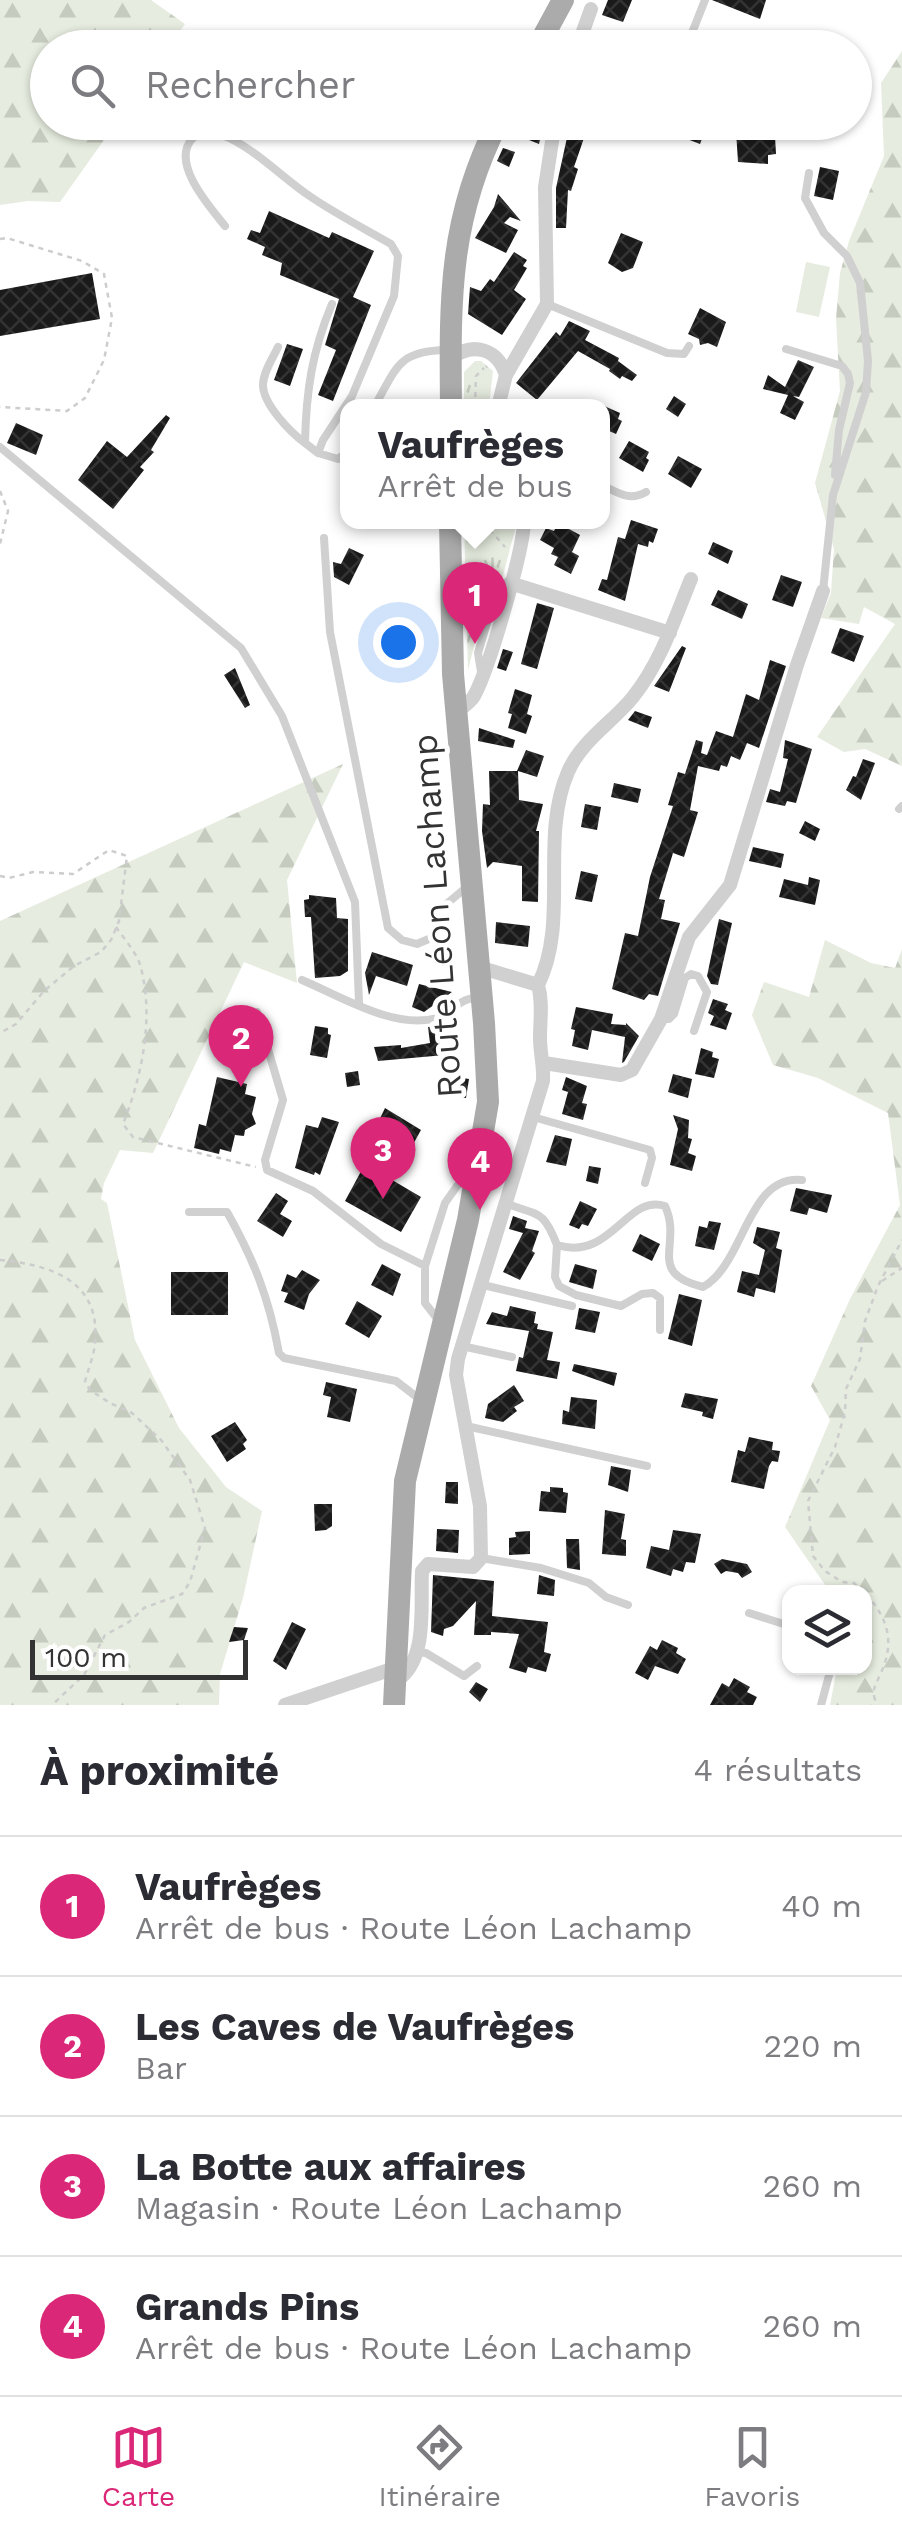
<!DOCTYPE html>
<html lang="fr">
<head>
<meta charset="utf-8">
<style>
	body { margin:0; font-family:"Work Sans",sans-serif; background:#f7f7f7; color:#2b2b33 }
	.controls { position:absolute; right:30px; bottom:30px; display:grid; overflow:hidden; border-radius:20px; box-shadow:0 2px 8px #0004 }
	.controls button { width:90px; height:90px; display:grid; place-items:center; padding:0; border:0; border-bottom:2px solid #e1e1e2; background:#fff; color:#2b2b33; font:50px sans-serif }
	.scale { position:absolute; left:30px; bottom:25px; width:218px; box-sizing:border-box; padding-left:10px; border:5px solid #333; border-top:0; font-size:28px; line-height:35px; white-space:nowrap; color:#333; -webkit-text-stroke:8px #fff; paint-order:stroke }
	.you { position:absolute; left:398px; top:642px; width:35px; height:35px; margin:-25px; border:8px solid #fff; border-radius:50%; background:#1a73e8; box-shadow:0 0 0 15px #1a73e833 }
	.badge { display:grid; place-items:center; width:65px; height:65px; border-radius:50%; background:#db2777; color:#fff; font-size:32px; font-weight:700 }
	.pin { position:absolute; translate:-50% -82px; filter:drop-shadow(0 2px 5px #0008) }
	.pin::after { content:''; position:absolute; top:52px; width:35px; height:30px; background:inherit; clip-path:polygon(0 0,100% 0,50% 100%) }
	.popup { position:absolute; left:340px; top:399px; width:270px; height:130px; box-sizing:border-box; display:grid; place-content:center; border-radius:20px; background:#fff; filter:drop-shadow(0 2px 8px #0005); font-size:32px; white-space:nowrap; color:#7c7c81 }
	.popup b { font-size:38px; color:#2b2b33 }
	.popup::after { content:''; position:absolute; left:50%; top:100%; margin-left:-20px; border:20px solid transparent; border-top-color:#fff }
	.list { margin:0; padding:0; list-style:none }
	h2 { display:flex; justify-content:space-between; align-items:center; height:130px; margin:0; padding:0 40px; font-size:42px }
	h2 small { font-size:32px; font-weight:400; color:#7c7c81 }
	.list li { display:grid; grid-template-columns:65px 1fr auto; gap:30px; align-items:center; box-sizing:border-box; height:140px; padding:0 40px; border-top:2px solid #e1e1e2 }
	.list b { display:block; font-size:38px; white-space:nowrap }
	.list p { margin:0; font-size:32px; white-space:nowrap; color:#7c7c81 }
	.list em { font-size:32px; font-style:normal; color:#7c7c81 }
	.icon { flex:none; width:55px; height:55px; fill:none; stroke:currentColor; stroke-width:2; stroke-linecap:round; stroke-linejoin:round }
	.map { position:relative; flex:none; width:902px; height:1705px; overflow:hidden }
	.search { position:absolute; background:#fff; box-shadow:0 2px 8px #0004; left:30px; right:30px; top:30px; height:110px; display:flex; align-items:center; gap:25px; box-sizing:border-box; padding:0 35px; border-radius:55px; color:#7c7c81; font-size:38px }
	.sheet { height:690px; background:#fff }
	nav { display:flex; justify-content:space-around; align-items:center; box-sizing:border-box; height:140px; border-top:2px solid #e1e1e2; background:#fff; font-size:28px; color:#7c7c81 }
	nav a { display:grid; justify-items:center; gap:5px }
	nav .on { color:#db2777 }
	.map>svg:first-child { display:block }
	.grass { fill:url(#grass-tufts) }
	.forest { fill:url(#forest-firs) }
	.park { fill:#e6ecdf }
	.building { fill:url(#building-cross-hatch) }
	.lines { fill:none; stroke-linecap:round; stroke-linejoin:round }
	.path { stroke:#cdcdcd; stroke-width:2.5; stroke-dasharray:5 5; stroke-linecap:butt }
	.lane { stroke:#d0d0d0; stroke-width:8 }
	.street { stroke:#d0d0d0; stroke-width:14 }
	.primary { stroke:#ababab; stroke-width:22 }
	.labels { text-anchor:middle; stroke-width:10; stroke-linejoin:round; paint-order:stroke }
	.street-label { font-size:35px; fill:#333; stroke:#fff }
</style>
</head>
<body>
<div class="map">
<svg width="902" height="1705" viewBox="0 0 902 1705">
	<defs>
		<pattern id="grass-tufts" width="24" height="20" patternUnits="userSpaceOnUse" patternTransform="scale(2.5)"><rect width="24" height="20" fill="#e6ecdf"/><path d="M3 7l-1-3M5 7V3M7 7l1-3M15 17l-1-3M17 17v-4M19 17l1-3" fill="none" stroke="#c6cbc0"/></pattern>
		<pattern id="forest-firs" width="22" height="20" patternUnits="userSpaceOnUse" patternTransform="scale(2.5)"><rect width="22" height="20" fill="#e6ecdf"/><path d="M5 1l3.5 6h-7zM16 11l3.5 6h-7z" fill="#c6cbc0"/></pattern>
		<pattern id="building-cross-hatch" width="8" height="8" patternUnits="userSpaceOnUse" patternTransform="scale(2.5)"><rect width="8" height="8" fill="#1a1a1a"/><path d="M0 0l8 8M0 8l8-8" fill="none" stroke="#333"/></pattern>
	</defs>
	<rect width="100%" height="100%" fill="#fff"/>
	<path class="grass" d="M475,361H481L493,371L489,406H464V372Z
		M464,522H517L501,583L487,595L468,670Z"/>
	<path class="forest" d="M0,0H151L185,24L169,47L48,48V122L116,123L60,202L28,201L0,205Z
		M902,51V766L865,749L844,752L817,737L895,624L864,607L859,624L821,618L831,593L834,549L815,483L840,391L836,319L840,273L849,241L884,156L881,83Z
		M343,764L287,880L297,983L244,962L153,1153L120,1150L104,1183L101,1199L107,1203L135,1340L179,1428L226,1487L262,1511L243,1598L220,1674L219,1705H0V921Z
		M825,940L871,963L895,968L902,949V1705H830L837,1668H864V1592H830L785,1527L830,1420L811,1386L850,1299L900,1205L888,1113L818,1078L773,1065L752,1015L764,982L809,997Z"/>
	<path class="park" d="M806,262L830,267L819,317L796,312Z"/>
	<path class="building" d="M608,0H632L623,22L602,15Z
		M712,0H766L760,19Z
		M750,31L794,46L793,48H744Z
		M525,122H544L539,144L519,136Z
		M643,122H697L707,126L700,144Z
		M736,131H748V137L775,136L776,154L768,155V164L738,162Z
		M568,133L584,138L574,167L578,169L571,191L568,190L566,228H556V188Z
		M503,148L515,152L509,167L497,161Z
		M820,167L839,171L833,200L814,196Z
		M498,194L521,221L510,217L504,223L518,230L506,253L475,238L494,207Z
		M269,211L329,238L332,232L374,251L353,297L371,305L333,401L318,395L336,350L325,345L339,299L280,275L282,263L262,255L265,247L247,239L251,230L260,233Z
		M621,233L643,242L633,268L622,272L608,263Z
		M514,252L527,260L523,266L527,268L514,290L526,299L502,335L468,314L470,287L481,291L490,279L494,282Z
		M92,273L100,319L0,336V290Z
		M700,308L726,322L717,347L708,343L700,345L699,339L688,334Z
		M569,321L590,331L585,340L619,358L618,361L637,375L632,381L622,376L620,379L609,371L610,369L578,351L537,400L516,383L556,332L560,336Z
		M287,344L303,349L290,386L274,380Z
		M798,360L814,367L799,397L793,396L804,402L795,420L780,413L788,395L763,389L768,375L785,387Z
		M674,396L686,404L678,417L666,409Z
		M602,405L620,413L618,419L622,421L616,434L602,428Z
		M166,415L170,418L151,450L154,452L140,467L144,470L113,509L78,480L107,441L127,457Z
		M16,423L43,435L36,455L7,443Z
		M629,441L649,452L646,458L649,460L643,472L619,458Z
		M678,456L702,469L691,488L668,474Z
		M631,520L658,529L653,543L649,541L648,547L638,544L625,601L598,590L602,579L607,580L618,537L625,539Z
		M558,523L580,535L572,552L579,556L571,574L554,565L558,557L551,554L554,548L540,540L546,528L554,531Z
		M713,542L733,551L728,564L708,554Z
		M349,548L364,555L349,585L334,577L333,562L341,564Z
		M781,575L802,582L793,607L772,600Z
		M718,590L748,604L742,619L711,605Z
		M537,603L554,608L537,669L521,664Z
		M840,628L864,636L854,662L831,653Z
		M682,646L686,648L669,692L654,686Z
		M503,649L513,652L506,671L497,668Z
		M770,660L786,666L759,748L747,743L740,760L731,756L727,767L721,765L719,771L698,766L690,810L698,812L684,857L673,853L659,899L665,900L661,919L680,923L658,996L649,994L644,1000L612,989L625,933L638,936L650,877L673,806L668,805L678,772L685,774L696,740L703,742L701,753L707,755L716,731L733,737L746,694L759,700Z
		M235,668L250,705L245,708L224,675Z
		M515,689L532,695L527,714L532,716L526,734L508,728L512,714L508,713Z
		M635,711L652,717L648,728L628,720Z
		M479,728L515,740L513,748L478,741Z
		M785,740L812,749L796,803L787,801L785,806L766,802L770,789L780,792L788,759L783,758Z
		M526,750L544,756L537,777L518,771L519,800L543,804L536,831H539L538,902L522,901V866L493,862L487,868L482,831L483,804L490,805L489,771H517Z
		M863,759L875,763L861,800L846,790L853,776L856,777Z
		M614,783L641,789L638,803L611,797Z
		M585,804L601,807L597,830L581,827Z
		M805,821L820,829L815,841L799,833Z
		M753,847L784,854L781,868L749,861Z
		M581,871L598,875L592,902L575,899Z
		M809,877L820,880L815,905L779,897L784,879L808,885Z
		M309,895L336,898L337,918L348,919V971L340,976L315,978L311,917H305L304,900L309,899Z
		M719,919L732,923L718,985L711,984L707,976Z
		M496,922L530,926L528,947L495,943Z
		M372,952L413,965L407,986L376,976L369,995L365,973Z
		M419,984L452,992L424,1012L412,1007Z
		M713,999L728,1004L725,1010L732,1013L726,1030L710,1025L714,1016L708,1013Z
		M576,1007L613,1014L611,1024L626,1025V1023L639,1036L624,1062L622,1063L625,1037L592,1030L588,1050L572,1046L575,1030L571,1029Z
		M454,1022L456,1054L378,1061L374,1047L401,1045V1048L430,1043L428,1027Z
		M315,1026L328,1028V1034L331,1035L327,1058L310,1055Z
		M701,1048L713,1052L712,1057L719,1059L714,1078L695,1074Z
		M358,1071L360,1085L347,1087L345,1073Z
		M673,1074L692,1079L688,1098L668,1092Z
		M451,1076L469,1079L466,1098L449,1096Z
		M217,1077L247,1084L245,1094L256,1097L252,1114L256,1124L245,1130L244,1136L235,1135L231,1152L220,1149L219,1154L194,1148L199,1124L206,1126Z
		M566,1077L587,1086L582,1103L587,1104L583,1120L562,1114L568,1092L562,1090Z
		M385,1108L421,1130L411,1148L375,1129Z
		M673,1115L689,1120L688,1138L692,1139L688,1153L696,1156L692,1171L670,1165L678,1129Z
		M322,1117L339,1122L320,1175L315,1172L314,1175L295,1168L306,1125L318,1128Z
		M555,1135L572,1139L566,1166L546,1162Z
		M365,1164L421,1197L401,1232L345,1201Z
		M589,1166L601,1168L598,1184L586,1181Z
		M796,1188L832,1195L827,1213L809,1208L807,1215L790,1211Z
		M276,1193L288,1201L280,1214L292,1221L283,1237L257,1221Z
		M580,1201L597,1209L588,1226L582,1224L579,1229L569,1225Z
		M513,1216L527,1221L525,1228L539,1231L532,1251L535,1253L520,1280L503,1272L523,1233L509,1229Z
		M709,1221L721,1223L714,1250L695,1246L699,1226L707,1228Z
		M757,1227L780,1232L776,1248L782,1250L775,1293L756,1288L754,1297L737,1292L742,1271L759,1275L765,1250L753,1243Z
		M640,1234L660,1244L652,1261L632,1251Z
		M382,1264L401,1274L393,1296L371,1285Z
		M575,1264L597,1270L593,1289L569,1282Z
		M302,1270L320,1280L309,1294L304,1310L284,1302L288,1293L281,1291L287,1274L296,1278Z
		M171,1272H228V1315H171Z
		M679,1294L702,1300L692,1346L668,1339Z
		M357,1301L382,1316L369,1338L345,1324Z
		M510,1306L536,1312L534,1323L538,1324L537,1329L553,1332L547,1360L560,1362L557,1379L516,1371L519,1357L523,1358L529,1331L486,1324L492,1312L507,1316Z
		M579,1308L600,1312L595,1333L575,1329Z
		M574,1364L617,1373L614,1386L572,1371Z
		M326,1382L357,1389L350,1422L327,1417L331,1397L323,1395Z
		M514,1385L524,1401L514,1407L517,1411L503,1422L485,1418L488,1404Z
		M685,1393L718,1399L713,1419L702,1416L703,1412L681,1407Z
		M571,1397L597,1400L595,1429L562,1424L563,1410L569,1412Z
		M235,1422L247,1440L243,1444L246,1449L227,1462L211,1436Z
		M749,1437L773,1442L772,1450L780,1451L778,1462L772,1461L769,1466L764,1489L731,1482L738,1450L745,1452Z
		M611,1466L631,1470L628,1492L608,1485Z
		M446,1482H458V1504L445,1503Z
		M550,1487L563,1488V1492L568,1493L566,1513L539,1511L541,1491L550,1492Z
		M314,1504H332V1526L326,1530L315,1531Z
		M605,1510L625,1514L621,1539L626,1540V1556L602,1554Z
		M437,1529L459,1530L458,1553L436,1551Z
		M673,1530L701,1534L695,1563L686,1562L683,1572L673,1569L671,1576L646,1568L651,1546L669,1550Z
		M530,1531V1554L509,1555V1538L516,1537L515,1532Z
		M566,1539H579L580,1570L567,1568Z
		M722,1559L747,1564L752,1572L742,1578L738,1573L726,1571L721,1574L714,1564Z
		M433,1575L494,1581L492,1616L548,1622L544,1652L551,1654L546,1672L528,1667L526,1673L509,1668L519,1634L491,1632V1635H474L476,1601L453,1626L444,1629L443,1636L431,1632Z
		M539,1575L555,1580L554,1596L537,1594Z
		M292,1622L306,1629L286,1670L273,1661Z
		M234,1627L248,1628L244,1640L229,1642Z
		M662,1640L678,1648L676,1653L686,1659L678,1674L655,1666L648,1680L635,1673L650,1646L657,1650Z
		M734,1678L750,1687L747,1692L757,1697L753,1705H710L722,1683L729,1687Z
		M476,1682L488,1689L480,1702L469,1692Z"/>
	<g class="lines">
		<path class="path" d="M0,239L7,238L82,261L104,274L112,318L104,360L85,398L67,411L0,407
			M475,407L476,376L484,368
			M0,491L8,511L0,544
			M483,522L505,547
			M0,876L9,878L33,872L73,874L109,850L127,856L119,921L111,940L101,952L74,966L44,991L16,1024L0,1033
			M116,927C124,939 138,954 141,968C154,1019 142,1076 123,1124L133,1137L256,1167
			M0,1260C52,1265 101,1281 95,1343C94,1356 88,1369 85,1382L90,1390L110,1403L132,1413L161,1440L190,1480L205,1528L190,1582L182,1594L144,1608L129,1622L105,1635L84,1675L52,1705
			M882,1281L902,1268
			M864,1592L854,1583L842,1582L825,1571L813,1556L808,1501L835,1447L845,1412L846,1389L860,1359L865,1321L878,1286L902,1240
			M866,1594C890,1621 895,1645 879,1677C875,1687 872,1689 875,1700L872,1705"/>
		<path class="lane" d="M686,48L705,0
			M738,122L744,125
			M809,173L805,198L824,233L847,256L860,283L868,361L866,392L833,495L823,591
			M225,226C210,207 169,162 193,138C201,131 213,131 222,135C254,147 282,178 311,197C336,214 365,229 391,244L398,256L394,296L352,396L323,440L318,453L338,459L348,451
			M547,304L667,353L684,354L689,346
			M278,347C273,358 263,372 263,385C263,404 290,432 305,443
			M786,349L842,366L848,374L850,383L839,430L835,475
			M374,407C397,368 397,351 446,350
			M0,447L241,648L282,716L355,902L359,1003
			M318,453L305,443C306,392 312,351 332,304
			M602,486C620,492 628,502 646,492
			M324,538L330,632L388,928L402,940L417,944L431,938L444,906L468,886
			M481,672L478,653L495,596L509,587
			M899,809L902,806
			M302,980C340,996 394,1030 437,1018C455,1012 453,1001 478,997
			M257,1012L283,1100L265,1160L267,1170L313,1191L381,1244L425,1266
			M661,1019H669L674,1014L685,978L691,974L698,976L707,992L694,1031
			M533,1117L650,1150L652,1158L645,1183
			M503,1202C538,1217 542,1207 557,1245C611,1262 627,1193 665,1206C683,1244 645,1273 703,1287C745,1264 747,1174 802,1180
			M189,1212H227C254,1260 269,1298 279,1353L284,1358L396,1381L422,1401
			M557,1245L555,1277L559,1286L576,1295L621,1306L642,1294L653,1293L660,1298V1330
			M479,1284L572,1306
			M439,1321L425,1303V1266L445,1203L457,1186L471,1174
			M462,1346L512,1357
			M466,1426L647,1466
			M481,1558L541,1568L589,1583L606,1597L628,1605
			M749,1613L790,1626
			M418,1652L426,1653L464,1676L477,1666
			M821,1705L831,1668"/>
		<path class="street" d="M577,48L591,9
			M451,358C473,342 497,348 506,375
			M498,407L506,375L547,304L545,187L555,122
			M510,583L670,633
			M456,712C463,707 470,703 474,696C489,669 523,552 524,522
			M538,985C570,921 539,839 568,772C581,741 613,722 633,697C661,662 674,620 691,579
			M544,1063L621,1075L632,1070L661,1019L689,937L730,885L797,665L823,591
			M395,1682C429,1661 420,1607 422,1571L428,1564L473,1567L481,1558L480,1506L456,1375L458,1359L543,1081C544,1066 540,1053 540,1038C540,1020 543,1002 538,985L479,967
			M285,1705L395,1668"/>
		<path class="primary" d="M537,48L563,0
			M451,407C450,301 448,220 498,122
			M394,1705L405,1481L468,1220L488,1102L484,1023L453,674L450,522"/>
	</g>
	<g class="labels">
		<g class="street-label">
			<text transform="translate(437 916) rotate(-94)" y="12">Route Léon Lachamp</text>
		</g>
	</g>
</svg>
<div class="controls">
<button><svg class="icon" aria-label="layers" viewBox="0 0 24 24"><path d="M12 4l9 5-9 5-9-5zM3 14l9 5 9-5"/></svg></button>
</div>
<div class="scale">100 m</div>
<div class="you"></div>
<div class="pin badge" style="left:475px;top:644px">1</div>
<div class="popup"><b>Vaufrèges</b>Arrêt de bus</div>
<div class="pin badge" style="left:241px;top:1087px">2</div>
<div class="pin badge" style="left:383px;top:1199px">3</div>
<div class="pin badge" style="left:480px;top:1210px">4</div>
<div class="search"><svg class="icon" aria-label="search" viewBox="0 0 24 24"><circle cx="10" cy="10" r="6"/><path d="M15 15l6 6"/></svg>Rechercher</div>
</div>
<section class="sheet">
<h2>À proximité<small>4 résultats</small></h2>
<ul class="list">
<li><span class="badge">1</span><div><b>Vaufrèges</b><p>Arrêt de bus · Route Léon Lachamp</p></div><em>40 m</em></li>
<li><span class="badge">2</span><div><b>Les Caves de Vaufrèges</b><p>Bar</p></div><em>220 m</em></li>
<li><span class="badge">3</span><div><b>La Botte aux affaires</b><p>Magasin · Route Léon Lachamp</p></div><em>260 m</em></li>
<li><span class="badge">4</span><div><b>Grands Pins</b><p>Arrêt de bus · Route Léon Lachamp</p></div><em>260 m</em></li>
</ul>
</section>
<nav>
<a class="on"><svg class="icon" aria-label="map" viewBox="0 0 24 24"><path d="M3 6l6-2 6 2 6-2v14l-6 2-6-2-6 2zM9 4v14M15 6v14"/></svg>Carte</a>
<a><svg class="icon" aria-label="directions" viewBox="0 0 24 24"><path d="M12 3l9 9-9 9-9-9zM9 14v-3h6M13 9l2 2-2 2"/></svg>Itinéraire</a>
<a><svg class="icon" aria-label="saved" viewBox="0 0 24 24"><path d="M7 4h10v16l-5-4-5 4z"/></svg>Favoris</a>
</nav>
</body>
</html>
